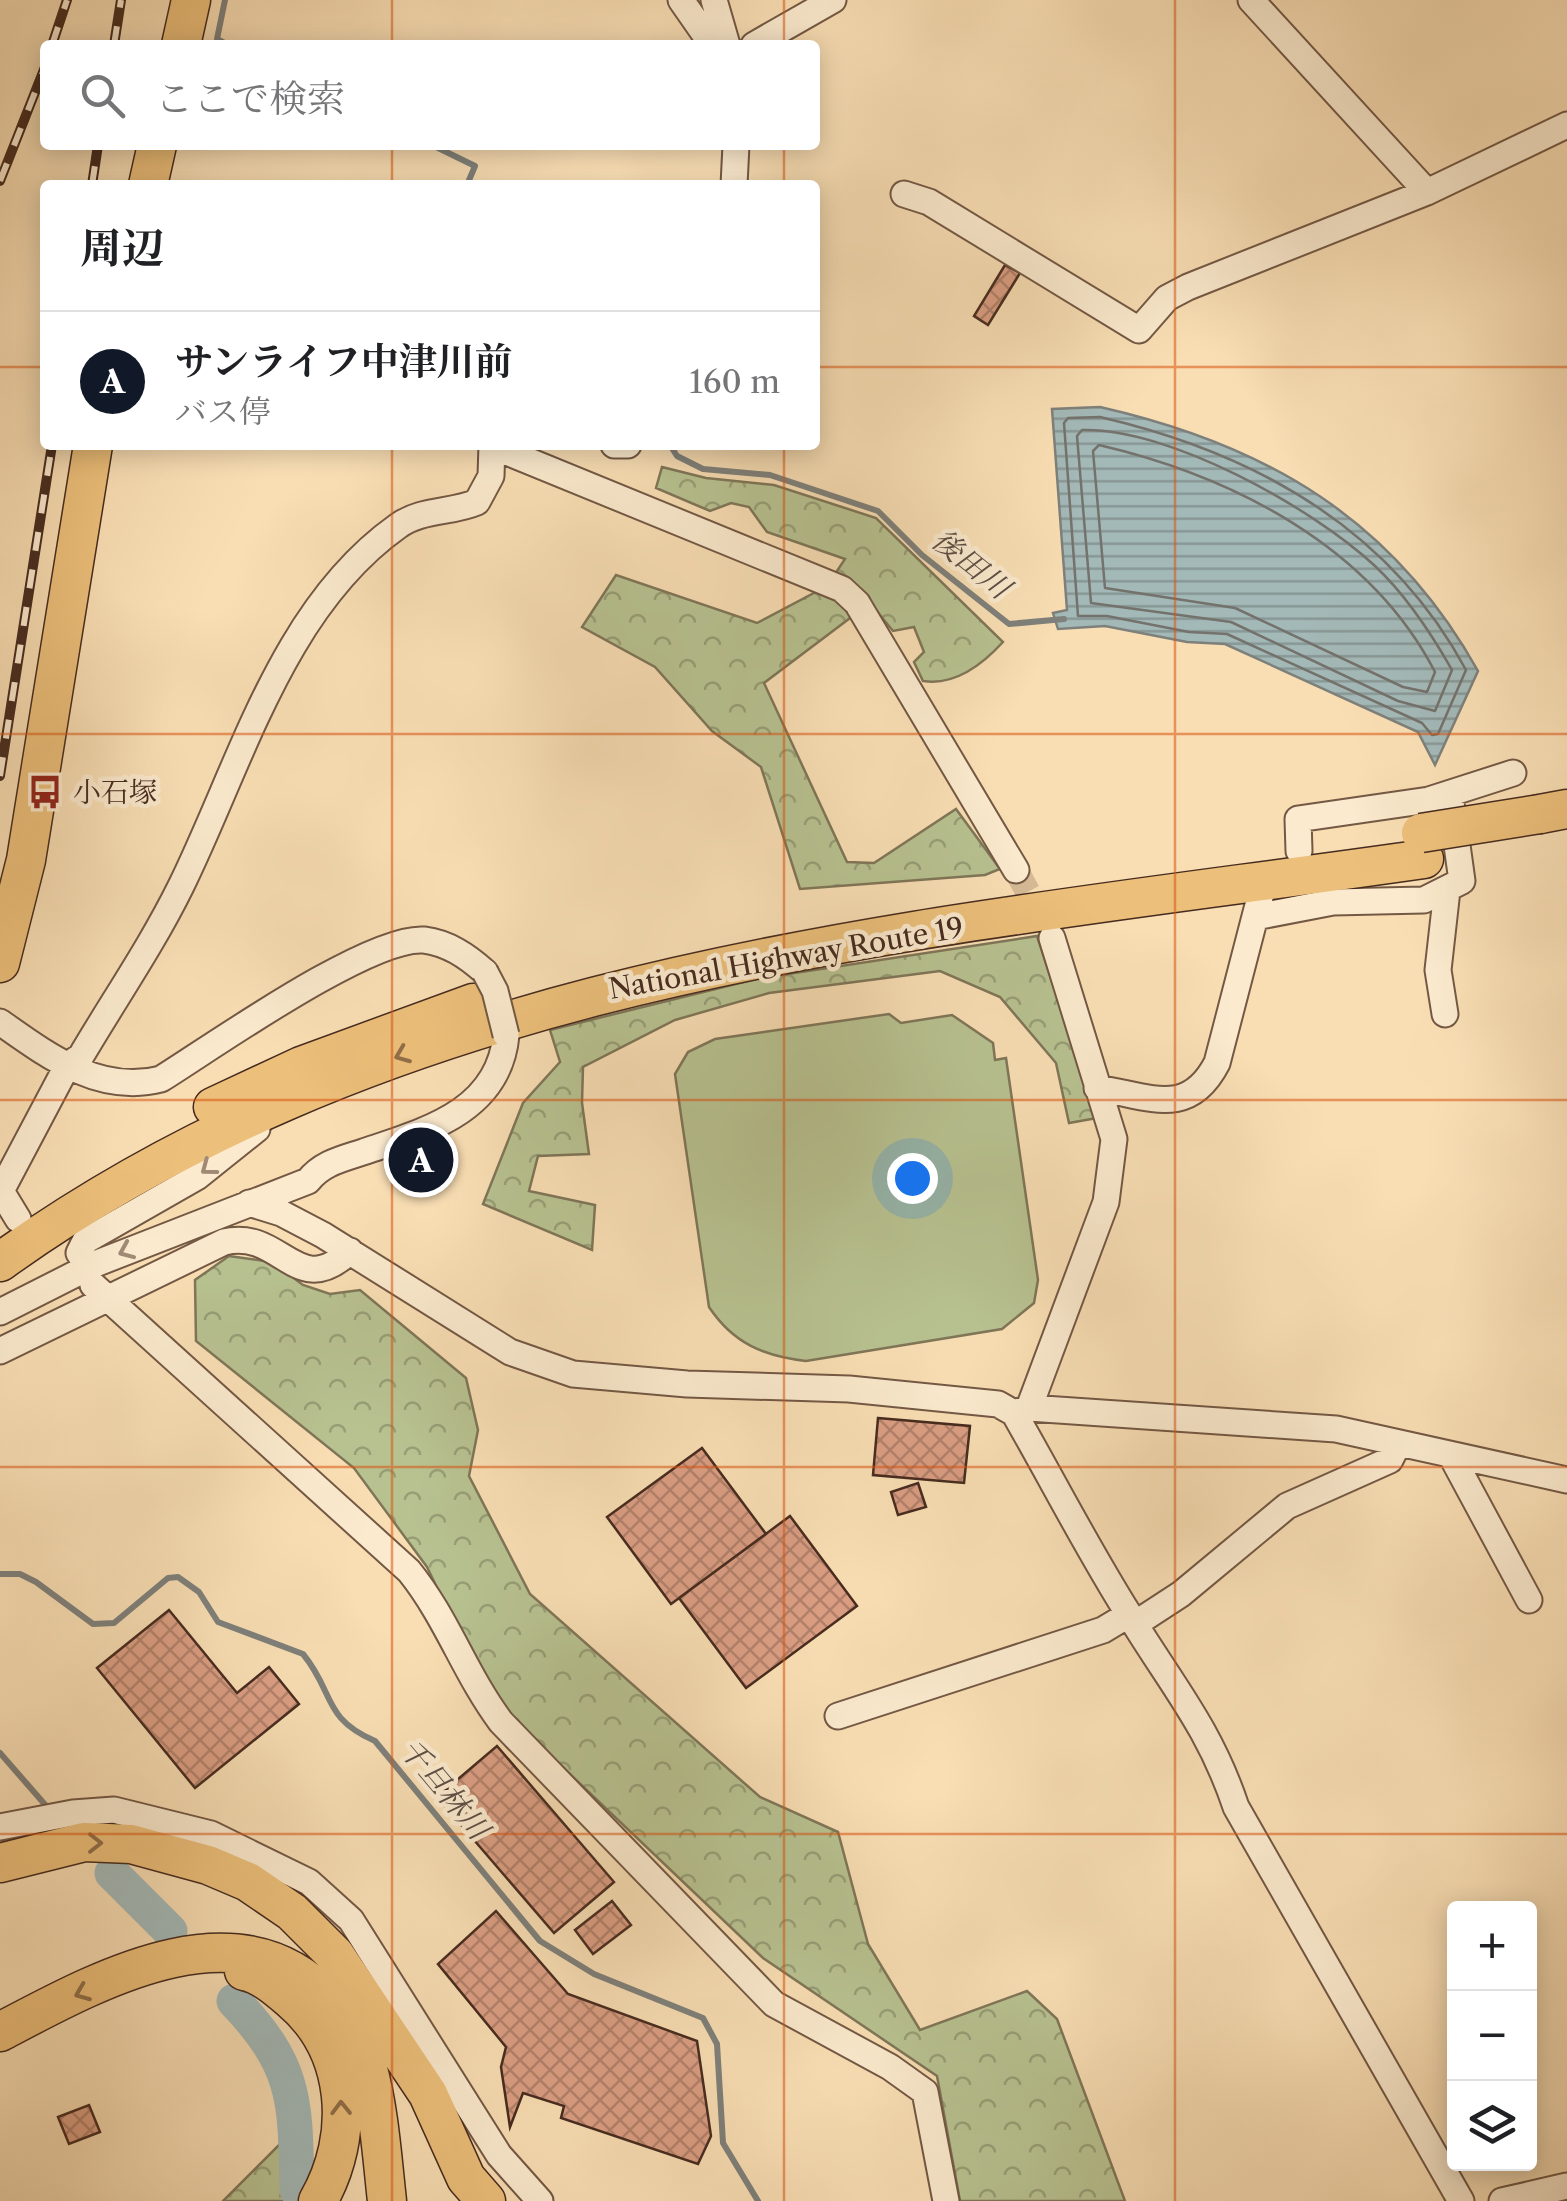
<!DOCTYPE html>
<html lang="ja">
<head>
<meta charset="utf-8">
<style>
	body { margin:0; font-family:"Libre Caslon Text","Noto Serif JP",serif; background:#f6f6f6; color:#202124 }
	.controls { position:absolute; right:30px; bottom:30px; display:grid; overflow:hidden; border-radius:10px; box-shadow:0 5px 25px #0003 }
	.controls button { width:90px; height:90px; display:grid; place-items:center; padding:0; border:0; border-bottom:2px solid #e0e0e0; background:#fff; color:#202124; font:50px sans-serif }
	.you { position:absolute; left:912px; top:1178px; width:35px; height:35px; margin:-25px; border:8px solid #fff; border-radius:50%; background:#1a73e8; box-shadow:0 0 0 15px #1a73e833 }
	.badge { display:grid; place-items:center; width:65px; height:65px; border-radius:50%; background:#111827; color:#fff; font-size:32px; font-weight:700 }
	.pin { position:absolute; translate:-50% -50%; border:5px solid #fff; box-shadow:0 2px 10px #0006 }
	.list { margin:0; padding:0; list-style:none }
	h2 { display:flex; justify-content:space-between; align-items:center; height:130px; margin:0; padding:0 40px; font-size:42px }
	h2 small { font-size:32px; font-weight:400; color:#757577 }
	.list li { display:grid; grid-template-columns:65px 1fr auto; gap:30px; align-items:center; box-sizing:border-box; height:140px; padding:0 40px; border-top:2px solid #e0e0e0 }
	.list b { display:block; font-size:38px; white-space:nowrap }
	.list p { margin:0; font-size:32px; white-space:nowrap; color:#757577 }
	.list em { font-size:32px; font-style:normal; color:#757577 }
	.icon { flex:none; width:55px; height:55px; fill:none; stroke:currentColor; stroke-width:2; stroke-linecap:round; stroke-linejoin:round }
	.map { position:relative; flex:none; width:1567px; height:2201px; overflow:hidden }
	.search { position:absolute; background:#fff; box-shadow:0 5px 25px #0003; left:40px; top:40px; width:780px; height:110px; display:flex; align-items:center; gap:25px; box-sizing:border-box; padding:0 35px; border-radius:10px; color:#757577; font-size:38px }
	.panel { position:absolute; background:#fff; box-shadow:0 5px 25px #0003; left:40px; top:180px; width:780px; height:270px; border-radius:10px }
	.map>svg:first-child { display:block }
	.forest { fill:url(#forest-crowns); stroke:#7f7658; stroke-width:2.5 }
	.pitch { fill:#b8c291; stroke:#7f7658; stroke-width:2.5 }
	.water { fill:url(#water-rules); stroke:#7e807b; stroke-width:2.5 }
	.lines { fill:none; stroke-linecap:round; stroke-linejoin:round }
	.shore { stroke:#74726c; stroke-width:2.5 }
	.stream { stroke:#7e807b; stroke-width:6 }
	.river { stroke:#a3b9b8; stroke-width:35 }
	.building { fill:url(#building-cross-hatch); stroke:#462b1f; stroke-width:2.5 }
	.minor-tunnel { stroke:#d5ba96; stroke-width:25; stroke-dasharray:25 12; stroke-linecap:butt }
	.minor-casing { stroke:#735844; stroke-width:29 }
	.highway-casing { stroke:#462b1f; stroke-width:41 }
	.minor { stroke:#fbeace; stroke-width:25 }
	.highway { stroke:#ecbf7a; stroke-width:38 }
	.rail-casing { stroke:#462b1f; stroke-width:10 }
	.rail { stroke:#fbeace; stroke-width:6; stroke-dasharray:19; stroke-linecap:butt }
	.minor-bridge-casing { stroke:#735844; stroke-width:29; stroke-linecap:butt }
	.highway-bridge-casing { stroke:#462b1f; stroke-width:41; stroke-linecap:butt }
	.minor-bridge { stroke:#fbeace; stroke-width:25 }
	.highway-bridge { stroke:#ecbf7a; stroke-width:38 }
	.oneway { stroke:#916e48 }
	.oneway2 { stroke:#a08a76 }
	.grid { fill:none; stroke:#d8540e; stroke-width:2.5; stroke-opacity:0.55 }
	.labels { text-anchor:middle; stroke-width:9; stroke-linejoin:round; paint-order:stroke }
	.poi-label { font-size:28px; fill:#462b1f; stroke:#fbeace; text-anchor:start }
	.street-label { font-size:28px; fill:#462b1f; stroke:#fbeace }
	.water-label { font-size:30px; font-style:italic; fill:#5d4e45; stroke:#fbeace }
</style>
</head>
<body>
<div class="map">
<svg width="1567" height="2201" viewBox="0 0 1567 2201">
	<defs>
		<pattern id="forest-crowns" width="20" height="18" patternUnits="userSpaceOnUse" patternTransform="scale(2.5)"><rect width="20" height="18" fill="#b8c291"/><path d="M2 6a3 3 0 1 1 6 0M12 15a3 3 0 1 1 6 0" fill="none" stroke="#979e76"/></pattern>
		<pattern id="water-rules" width="6" height="5" patternUnits="userSpaceOnUse" patternTransform="scale(2.5)"><rect width="6" height="5" fill="#a3b9b8"/><path d="M0 2.5h6" fill="none" stroke="#879795"/></pattern>
		<pattern id="building-cross-hatch" width="8" height="8" patternUnits="userSpaceOnUse" patternTransform="scale(2.5)"><rect width="8" height="8" fill="#db9e83"/><path d="M0 0l8 8M0 8l8-8" fill="none" stroke="#b3816b"/></pattern>
	</defs>
	<rect width="100%" height="100%" fill="#f9deb4"/>
	<filter id="stains"><feTurbulence type="fractalNoise" baseFrequency=".002" numOctaves="4"/><feColorMatrix values="0 0 0 0 .2 0 0 0 0 .09 0 0 0 0 .02 0 0 0 .5 -.17"/></filter>
	<radialGradient id="worn" r=".72"><stop offset=".6" stop-color="#630" stop-opacity="0"/><stop offset="1" stop-color="#630" stop-opacity=".3"/></radialGradient>
	<path class="forest" d="M662,467L706,478L774,485L876,518L1003,642C982,665 955,686 923,681L914,662L924,652L914,627L893,631L870,603L764,683L847,862L874,863L956,809L1000,869L985,875L800,889L761,767L712,731L655,667L582,627L616,575L757,623L827,586L845,559L767,532L749,507L731,503L710,511L656,488Z
		M1037,936L1097,1118L1069,1123L1056,1063L1000,997L940,971L769,993L675,1020L583,1067L582,1103L589,1154L538,1156L529,1191L595,1205L592,1250L483,1204L523,1103L560,1062L550,1030L756,979Z
		M229,1256L272,1262L303,1285L330,1294L360,1290L466,1378L478,1430L469,1476L530,1594L760,1797L838,1832L868,1944L920,2030L1027,1991L1057,2019L1125,2201H960L937,2076L763,1958L489,1697L427,1567L354,1468L196,1341L195,1280Z
		M285,2139L287,2201H223Z"/>
	<path class="pitch" d="M889,1014L901,1023L952,1015L993,1043L995,1060L1006,1058L1038,1280L1034,1303L1002,1329L806,1361C763,1356 733,1343 709,1307L675,1074L688,1052L715,1039Z"/>
	<path class="water" d="M1100,407C1267,445 1393,519 1478,671L1435,765L1418,732L1225,644L1187,642L1105,626L1058,629L1053,613L1067,610L1052,409Z"/>
	<g class="lines">
		<path class="shore" d="M1100,417C1255,453 1389,527 1466,670L1438,734L1432,735L1422,723L1227,634L1189,632L1107,616H1078L1064,423L1068,418Z
			M1082,430C1168,427 1313,508 1375,566C1407,596 1431,633 1452,670L1435,711L1398,701L1231,622L1091,603L1077,436Z
			M1099,445C1232,476 1370,546 1435,672L1427,692L1403,687L1235,608L1105,588L1093,451Z"/>
		<path class="stream" d="M225,0L217,39L228,45
			M432,145L475,166L467,185
			M670,445L677,456L703,469L770,475L878,511L922,555L1009,624L1064,619
			M0,1574H20L36,1582L93,1624L114,1623L168,1578L178,1577L199,1592L218,1622L303,1654C335,1693 322,1718 375,1741L540,1941L594,1974L703,2018L717,2044L723,2143L758,2201
			M0,1753L48,1808"/>
		<path class="river" d="M112,1873L170,1931
			M234,2001C298,2068 295,2102 297,2190"/>
	</g>
	<path class="building" d="M1005,265L1020,273L988,325L974,316Z
		M878,1418L970,1426L964,1483L873,1475Z
		M702,1448L766,1534L671,1604L607,1517Z
		M918,1483L926,1507L898,1515L891,1492Z
		M790,1516L857,1606L746,1688L679,1598Z
		M169,1610L237,1693L269,1667L299,1704L195,1788L97,1668Z
		M497,1746L614,1882L554,1933L437,1797Z
		M612,1901L631,1925L593,1954L575,1930Z
		M496,1911L568,1994L697,2041L711,2136L698,2164L561,2118L564,2106L523,2093L510,2127L501,2067L506,2047L438,1964Z
		M89,2105L100,2132L69,2144L58,2117Z"/>
	<g class="lines">
		<path class="minor-tunnel" d="M1016,870L1045,924"/>
		<g class="minor-casing">
			<path id="minor" d="M681,0L704,33L723,45
				M714,0L727,45
				M1251,0L1427,192
				M754,45L833,0
				M734,185L736,145
				M904,194L929,202L1139,330L1167,298L1188,287L1427,192L1567,125
				M614,445H628
				M492,446L842,589L857,603L1016,870
				M1299,851L1298,819L1429,800L1513,773
				M1255,917L1333,902L1424,900L1462,881L1450,795
				M1445,1014L1438,970L1447,890
				M0,1022C48,1056 100,1095 161,1079C214,1046 369,936 424,940C448,943 467,956 485,972
				M1097,1088C1149,1096 1188,1119 1217,1063L1264,882
				M249,1203L281,1213L323,1235L510,1352L573,1374L687,1384L849,1389L998,1404L1014,1413C1052,1479 1087,1548 1128,1613C1170,1683 1209,1726 1236,1807L1461,2201
				M18,1219L1,1191L67,1066L81,1056C114,1000 152,945 181,886C241,764 282,608 398,526C421,509 452,513 477,502L491,476L492,445
				M79,1253L85,1241L197,1177L257,1129
				M93,1285L409,1571C447,1618 465,1674 501,1722L774,2004L890,2067L925,2092L946,2201
				M0,1312L95,1264L308,1181C322,1163 342,1159 363,1152C425,1131 499,1112 506,1035
				M0,1351L224,1242C282,1228 296,1302 350,1251
				M1029,1408L1106,1202L1114,1139L1052,938
				M1014,1413L1029,1408L1336,1429L1567,1480
				M1452,1457L1529,1600
				M1135,1624L1181,1594L1287,1506L1390,1460L1398,1444
				M838,1716L1103,1630L1128,1615
				M0,1827L73,1813L114,1810L211,1834L309,1882L351,1920L499,2155L540,2201
				M1502,2201L1567,2186"/>
		</g>
		<g class="highway-casing">
			<path id="highway" d="M181,45L191,0
				M148,185L157,145
				M1540,814L1567,809
				M0,963L26,860L93,445
				M213,1107L301,1066L473,1003
				M0,1262C415,964 935,929 1424,859
				M0,1863L84,1842L131,1844L208,1865L248,1882L292,1912L335,1955L428,2094L466,2178L486,2201
				M244,1971C261,1974 277,1988 290,1999C350,2049 356,2135 318,2201
				M0,2032C95,1982 239,1900 328,2000C344,2019 360,2041 367,2065C379,2109 382,2156 387,2201"/>
		</g>
		<use href="#minor" class="minor"/>
		<use href="#highway" class="highway"/>
		<g class="rail-casing">
			<path id="rail" d="M52,45L67,0
				M114,45L121,0
				M0,181L45,67
				M92,185L98,145
				M0,776L52,445"/>
		</g>
		<use href="#rail" class="rail"/>
		<g class="minor-bridge-casing">
			<path id="minor-bridge" d="M485,972L495,991L506,1035"/>
		</g>
		<g class="highway-bridge-casing">
			<path id="highway-bridge" d="M1421,833L1540,814"/>
		</g>
		<use href="#minor-bridge" class="minor-bridge"/>
		<use href="#highway-bridge" class="highway-bridge"/>
	</g>
	<defs><path id="oneway-chevron" d="M-2-3.5L2.5 0L-2 3.5" fill="none" stroke-width="1.6" stroke-linecap="round" stroke-linejoin="round" transform="scale(2.5)"/></defs>
	<g class="oneway">
		<use href="#oneway-chevron" transform="translate(402 1055) rotate(158)"/>
		<use href="#oneway-chevron" transform="translate(95 1843)"/>
		<use href="#oneway-chevron" transform="translate(82 1993) rotate(158)"/>
		<use href="#oneway-chevron" transform="translate(341 2108) rotate(-91)"/>
	</g>
	<g class="oneway2">
		<use href="#oneway-chevron" transform="translate(208 1168) rotate(143)"/>
		<use href="#oneway-chevron" transform="translate(126 1251) rotate(157)"/>
	</g>
	<path class="grid" d="M392,0V45M784,0V45M1175,0V2201M392,145V185M784,145V185M0,367H45M815,367H1567M392,445V2201M784,445V2201M0,734H1567M0,1100H1567M0,1467H1567M0,1834H1567"/>
	<defs>
		<g id="bus-bare" transform="scale(2.7)"><path d="M-5-6H5V4H4V6H2V4H-2V6H-4V4H-5ZM-3.5-4V0h7V-4ZM-3.5 1.2v1.5H-2V1.2ZM2 1.2v1.5H3.5V1.2Z" fill="#8f2418" stroke="#fbeace" stroke-width="2.5" paint-order="stroke"/></g>
	</defs>
	<g fill-rule="evenodd">
		<use href="#bus-bare" x="45" y="792"/>
	</g>
	<g class="labels">
		<g class="poi-label">
			<text x="73" y="802">小石塚</text>
		</g>
		<g class="street-label">
			<text transform="translate(786 958) rotate(-10)" y="10">National Highway Route 19</text>
		</g>
		<g class="water-label">
			<text transform="translate(971 564) rotate(39)" y="10">後田川</text>
			<text transform="translate(444 1789) rotate(50)" y="10">千旦林川</text>
		</g>
	</g>
	<rect width="100%" height="100%" filter="url(#stains)"/>
	<rect width="100%" height="100%" fill="url(#worn)"/>
</svg>
<div class="controls">
<button>+</button>
<button>−</button>
<button><svg class="icon" aria-label="layers" viewBox="0 0 24 24"><path d="M12 4l9 5-9 5-9-5zM3 14l9 5 9-5"/></svg></button>
</div>
<div class="you"></div>
<div class="pin badge" style="left:421px;top:1160px">A</div>
<div class="search"><svg class="icon" aria-label="search" viewBox="0 0 24 24"><circle cx="10" cy="10" r="6"/><path d="M15 15l6 6"/></svg>ここで検索</div>
<section class="panel">
<h2>周辺<small></small></h2>
<ul class="list">
<li><span class="badge">A</span><div><b>サンライフ中津川前</b><p>バス停</p></div><em>160 m</em></li>
</ul>
</section>
</div>
</body>
</html>
